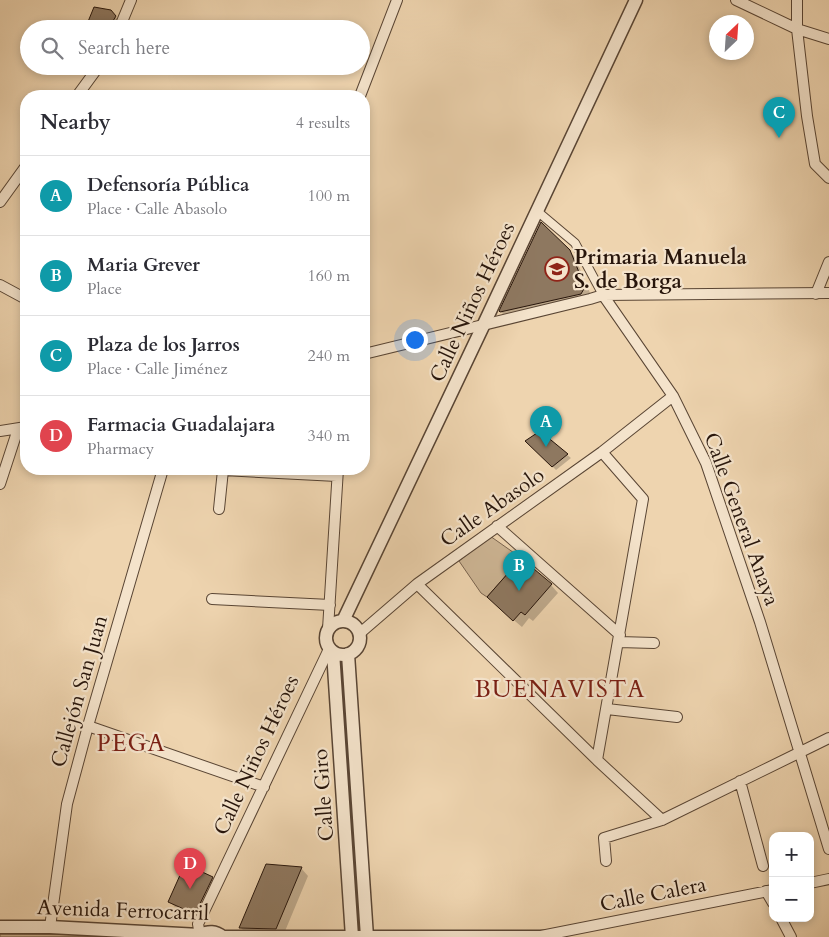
<!DOCTYPE html>
<html lang="en">
<head>
<meta charset="utf-8">
<style>
	body { margin:0; font-family:Cardo,serif; background:#f7f7f7; color:#2b2b33 }
	.controls { position:absolute; right:15px; bottom:15px; display:grid; overflow:hidden; border-radius:10px; box-shadow:0 2px 8px #0003 }
	.controls button { width:45px; height:45px; display:grid; place-items:center; padding:0; border:0; border-bottom:1px solid #e1e1e2; background:#fff; color:#2b2b33; font:25px sans-serif }
	.compass { position:absolute; left:709px; top:15px; width:45px; height:45px; border-radius:50%; background:#fff; box-shadow:0 2px 8px #0003; rotate:25deg }
	.you { position:absolute; left:414px; top:339px; width:18px; height:18px; margin:-12px; border:4px solid #fff; border-radius:50%; background:#1a73e8; box-shadow:0 0 0 8px #1a73e833 }
	.badge { display:grid; place-items:center; width:32px; height:32px; border-radius:50%; background:#db2777; color:#fff; font-size:16px; font-weight:700 }
	.pin { position:absolute; translate:-50% -41px; filter:drop-shadow(0 1px 2px #0008) }
	.pin::after { content:''; position:absolute; top:26px; width:18px; height:15px; background:inherit; clip-path:polygon(0 0,100% 0,50% 100%) }
	.list { margin:0; padding:0; list-style:none }
	h2 { display:flex; justify-content:space-between; align-items:center; height:65px; margin:0; padding:0 20px; font-size:21px }
	h2 small { font-size:16px; font-weight:400; color:#7c7c81 }
	.list li { display:grid; grid-template-columns:32px 1fr auto; gap:15px; align-items:center; box-sizing:border-box; height:80px; padding:0 20px; border-top:1px solid #e1e1e2 }
	.list b { display:block; font-size:19px; white-space:nowrap }
	.list p { margin:0; font-size:16px; white-space:nowrap; color:#7c7c81 }
	.list em { font-size:16px; font-style:normal; color:#7c7c81 }
	.icon { flex:none; width:28px; height:28px; fill:none; stroke:currentColor; stroke-width:2; stroke-linecap:round; stroke-linejoin:round }
	.map { position:relative; flex:none; width:829px; height:937px; overflow:hidden }
	.search { position:absolute; background:#fff; box-shadow:0 2px 8px #0003; left:20px; top:20px; width:350px; height:55px; display:flex; align-items:center; gap:12px; box-sizing:border-box; padding:0 18px; border-radius:28px; color:#7c7c81; font-size:19px }
	.panel { position:absolute; background:#fff; box-shadow:0 2px 8px #0003; left:20px; top:90px; width:350px; height:385px; border-radius:20px }
	.map>svg:first-child { display:block }
	.green { fill:#ccb493; stroke:#7a644f }
	.shadow { fill:#0003 }
	.building { fill:#8e7860; stroke:#27150b }
	.lines { fill:none; stroke-linecap:round; stroke-linejoin:round }
	.pedestrian-casing { stroke:#594534; stroke-width:10 }
	.minor-casing { stroke:#594534; stroke-width:12 }
	.tertiary-casing { stroke:#594534; stroke-width:15 }
	.pedestrian { stroke:#f4e3cb; stroke-width:8 }
	.minor { stroke:#f4e3cb; stroke-width:10 }
	.tertiary { stroke:#f4e3cb; stroke-width:12 }
	.labels { text-anchor:middle; stroke-width:4.5; stroke-linejoin:round; paint-order:stroke }
	.poi-label { font-size:21px; font-weight:bold; fill:#27150b; stroke:#f4e3cb; text-anchor:start }
	.street-label { font-size:21px; fill:#27150b; stroke:#f4e3cb }
	.quarter-label { font-size:24px; letter-spacing:1px; fill:#7a1f14; stroke:#f4e3cb }
</style>
</head>
<body>
<div class="map">
<svg width="829" height="937" viewBox="0 0 829 937">
	<rect width="100%" height="100%" fill="#eed4af"/>
	<filter id="stains"><feTurbulence type="fractalNoise" baseFrequency=".004" numOctaves="4"/><feColorMatrix values="0 0 0 0 .2 0 0 0 0 .09 0 0 0 0 .02 0 0 0 .5 -.17"/></filter>
	<radialGradient id="worn" r=".72"><stop offset=".6" stop-color="#630" stop-opacity="0"/><stop offset="1" stop-color="#630" stop-opacity=".3"/></radialGradient>
	<path class="green" d="M490,536L517,555V563L487,597L481,593L459,561Z
		M0,934L187,936L0,937Z"/>
	<path class="shadow" d="M110,12L121,22L117,29H86Z
		M73,66H94L88,76Z
		M541,224L575,257L590,293L586,299L506,317L500,311Z
		M540,432L571,458L556,470L527,441Z
		M551,585L558,593L533,621L529,618L522,627L496,605Z
		M301,868L308,876L283,936L248,935L241,928Z
		M212,878L217,883L200,919L175,907L169,901Z"/>
	<path class="building" d="M94,7L111,10L116,16L108,29H85Z
		M541,222L570,250L585,287L581,294L500,312L499,311Z
		M540,431L568,454L552,467L525,441Z
		M517,563L528,564L552,584L525,615L521,612L513,621L487,597Z
		M185,864L213,877L195,914L168,902Z
		M266,864L302,867L276,929L239,928Z"/>
	<g class="lines">
		<g class="pedestrian-casing">
			<path id="pedestrian" d="M537,211L575,243L603,295"/>
		</g>
		<g class="minor-casing">
			<path id="minor" d="M736,0L797,29L829,39
				M797,0V29L807,116L815,164L829,178
				M119,29L131,0
				M77,96L99,66
				M360,96L397,0
				M0,202L26,166
				M0,285L26,299
				M816,294L829,262
				M603,295L673,396L706,463L760,622L829,849
				M364,354L590,299L603,295L829,293
				M0,431L26,427
				M0,484L18,429
				M219,509L223,470L337,476
				M497,526L620,635
				M417,584L597,760L662,820
				M212,599L330,605
				M328,629L338,469
				M359,634L417,584L602,452L673,396
				M619,642L654,643
				M607,709L677,717
				M88,726L264,787
				M597,760L643,499L602,452
				M740,781L763,866
				M606,861L604,838L662,820L829,738
				M810,883L829,879
				M766,891L773,903
				M781,918L791,937
				M50,927L67,804L88,726L163,469
				M200,935L198,924L329,649
				M541,936L773,890"/>
		</g>
		<g class="tertiary-casing">
			<path id="tertiary" d="M326 638a17 17 0 1 1 34 0a17 17 0 1 1-34 0Z
				M343,621L484,324L636,0
				M333,652L352,937
				M348,654L367,937
				M0,927H50L200,935C209,931 215,931 223,937H544"/>
		</g>
		<use href="#pedestrian" class="pedestrian"/>
		<use href="#minor" class="minor"/>
		<use href="#tertiary" class="tertiary"/>
	</g>
	<defs>
		<g id="school-ring" transform="scale(1.25)"><circle r="9.5" fill="#f4e3cb" stroke="#8f2418" stroke-width="1.5"/><path d="M0-5L7-2L0 1L-7-2ZM-4 1L0 2.5L4 1V4Q0 6-4 4Z" fill="#8f2418"/></g>
	</defs>
	<g fill-rule="evenodd">
		<use href="#school-ring" x="557" y="269"/>
	</g>
	<g class="labels">
		<g class="poi-label">
			<text x="574" y="264">Primaria Manuela<tspan x="574" dy="24">S. de Borga</tspan></text>
		</g>
		<g class="street-label">
			<text transform="translate(472 302) rotate(-65)" y="7">Calle Niños Héroes</text>
			<text transform="translate(492 507) rotate(-35)" y="7">Calle Abasolo</text>
			<text transform="translate(742 519) rotate(70)" y="7">Calle General Anaya</text>
			<text transform="translate(79 691) rotate(-74)" y="7">Callejón San Juan</text>
			<text transform="translate(256 755) rotate(-65)" y="7">Calle Niños Héroes</text>
			<text transform="translate(323 795) rotate(-94)" y="7">Calle Giro</text>
			<text transform="translate(653 894) rotate(-11)" y="7">Calle Calera</text>
			<text transform="translate(123 910) rotate(2)" y="7">Avenida Ferrocarril</text>
		</g>
		<g class="quarter-label">
			<text x="560" y="697">BUENAVISTA</text>
			<text x="131" y="751">PEGA</text>
		</g>
	</g>
	<rect width="100%" height="100%" filter="url(#stains)"/>
	<rect width="100%" height="100%" fill="url(#worn)"/>
</svg>
<div class="controls">
<button>+</button>
<button>−</button>
</div>
<svg class="compass" viewBox="-18 -18 36 36"><path d="M0-13l5 13h-10z" fill="#e53935"/><path d="M0 13l5-13h-10z" fill="#7c7c81"/></svg>
<div class="you"></div>
<div class="pin badge" style="left:546px;top:447px;background:#0f9aa8">A</div>
<div class="pin badge" style="left:519px;top:591px;background:#0f9aa8">B</div>
<div class="pin badge" style="left:779px;top:138px;background:#0f9aa8">C</div>
<div class="pin badge" style="left:190px;top:889px;background:#e0444e">D</div>
<div class="search"><svg class="icon" aria-label="search" viewBox="0 0 24 24"><circle cx="10" cy="10" r="6"/><path d="M15 15l6 6"/></svg>Search here</div>
<section class="panel">
<h2>Nearby<small>4 results</small></h2>
<ul class="list">
<li><span class="badge" style="background:#0f9aa8">A</span><div><b>Defensoría Pública</b><p>Place · Calle Abasolo</p></div><em>100 m</em></li>
<li><span class="badge" style="background:#0f9aa8">B</span><div><b>Maria Grever</b><p>Place</p></div><em>160 m</em></li>
<li><span class="badge" style="background:#0f9aa8">C</span><div><b>Plaza de los Jarros</b><p>Place · Calle Jiménez</p></div><em>240 m</em></li>
<li><span class="badge" style="background:#e0444e">D</span><div><b>Farmacia Guadalajara</b><p>Pharmacy</p></div><em>340 m</em></li>
</ul>
</section>
</div>
</body>
</html>
